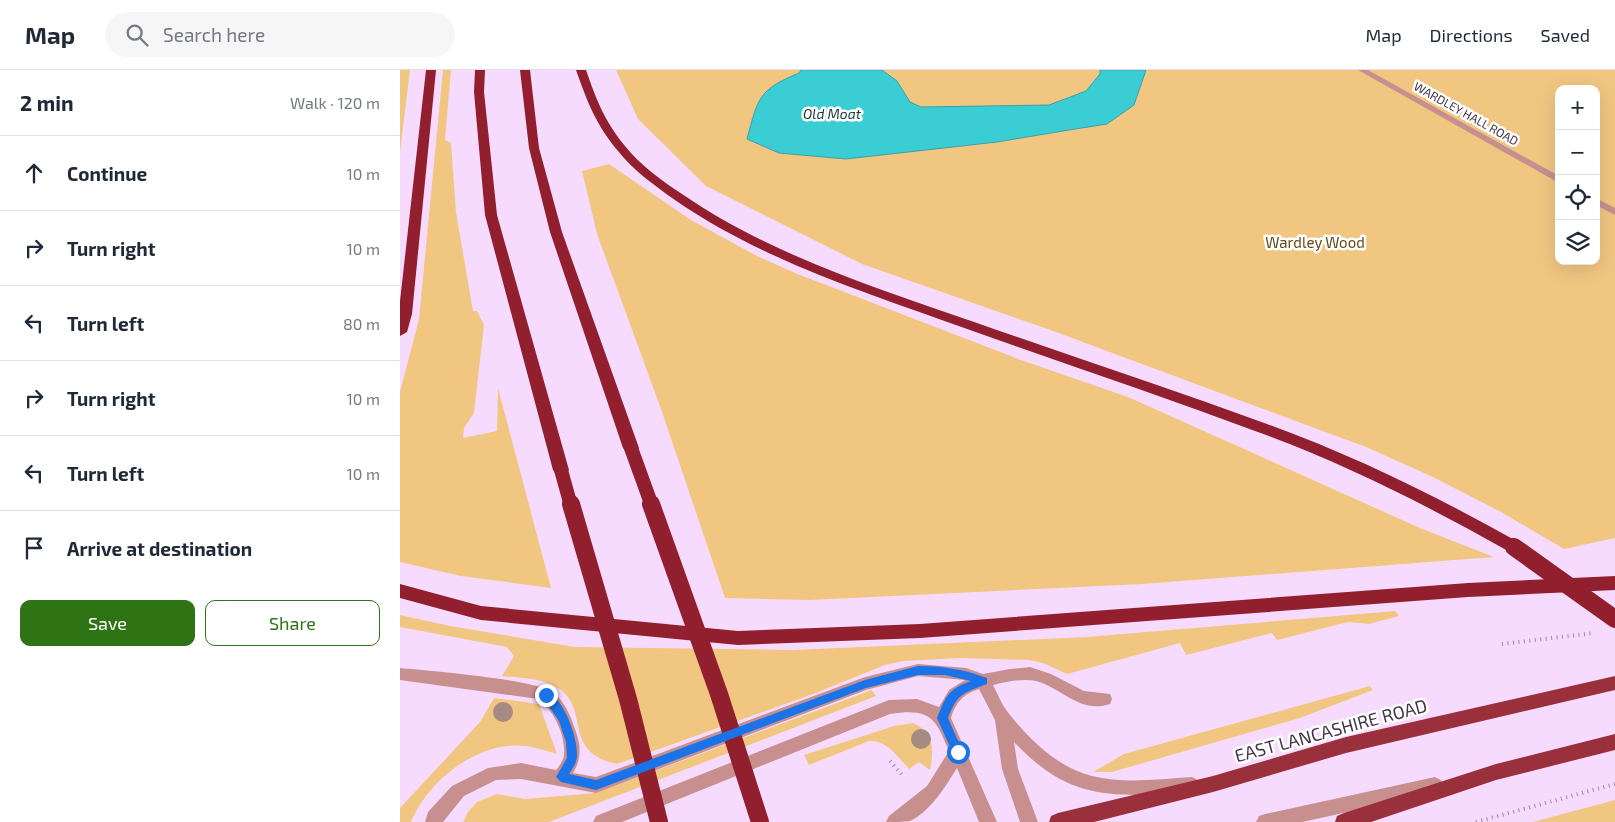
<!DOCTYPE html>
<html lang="en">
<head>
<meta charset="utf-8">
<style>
	body { margin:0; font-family:"Exo 2",sans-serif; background:#f6f6f7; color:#1f2937 }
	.controls { position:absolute; right:15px; top:15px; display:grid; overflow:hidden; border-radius:10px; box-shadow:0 5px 20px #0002 }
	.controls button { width:45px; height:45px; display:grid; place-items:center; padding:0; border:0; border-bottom:1px solid #e0e1e3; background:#fff; color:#1f2937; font:25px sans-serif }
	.stop { position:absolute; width:15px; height:15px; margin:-11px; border:4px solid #1a73e8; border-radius:50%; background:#fff }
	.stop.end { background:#1a73e8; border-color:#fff; box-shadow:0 1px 5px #0008 }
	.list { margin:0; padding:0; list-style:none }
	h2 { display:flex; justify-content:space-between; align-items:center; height:65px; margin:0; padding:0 20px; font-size:21px }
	h2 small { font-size:16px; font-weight:400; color:#747a83 }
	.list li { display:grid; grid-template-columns:32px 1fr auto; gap:15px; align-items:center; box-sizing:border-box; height:75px; padding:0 20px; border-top:1px solid #e0e1e3 }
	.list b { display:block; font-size:19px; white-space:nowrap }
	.list em { font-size:16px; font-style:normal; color:#747a83 }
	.actions { display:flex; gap:10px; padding:15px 20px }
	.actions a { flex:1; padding:11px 0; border:1px solid #2e7415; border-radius:10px; text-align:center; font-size:18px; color:#2e7415 }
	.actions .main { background:#2e7415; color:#fff }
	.icon { flex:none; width:28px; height:28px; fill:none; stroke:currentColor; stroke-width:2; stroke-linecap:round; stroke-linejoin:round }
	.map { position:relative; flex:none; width:1215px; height:752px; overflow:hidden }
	header { display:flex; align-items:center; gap:30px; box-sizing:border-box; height:70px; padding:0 25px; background:#fff; border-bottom:1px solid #e0e1e3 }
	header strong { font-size:24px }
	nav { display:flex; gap:28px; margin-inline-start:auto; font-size:18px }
	.search { width:350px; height:45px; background:#f6f6f7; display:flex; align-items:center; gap:12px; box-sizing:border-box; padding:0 18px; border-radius:28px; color:#747a83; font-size:19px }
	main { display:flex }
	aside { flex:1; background:#fff }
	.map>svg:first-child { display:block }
	.green { fill:#f1c681; fill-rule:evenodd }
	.water { fill:#3acdd3; stroke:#3d9fa9 }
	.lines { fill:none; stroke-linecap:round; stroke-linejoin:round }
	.path { stroke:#9d88a3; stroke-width:4; stroke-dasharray:1 4.5; stroke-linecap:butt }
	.service { fill:#c7908f; fill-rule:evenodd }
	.trunk { fill:#9a303b; fill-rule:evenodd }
	.motorway { fill:#921f2e; fill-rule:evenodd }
	.motorway-bridge-far1 { stroke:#921f2e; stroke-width:14 }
	.motorway-bridge { stroke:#921f2e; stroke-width:18 }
	.tree { fill:#a68b82 }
	.route { fill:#1a73e8 }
	.labels { text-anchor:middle; stroke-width:5; stroke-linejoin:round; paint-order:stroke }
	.far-street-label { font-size:12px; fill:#433547; stroke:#fff }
	.far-water-label { font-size:14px; font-style:italic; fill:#1c3a3c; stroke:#fff }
	.park-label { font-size:15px; fill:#644a1c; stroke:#fff }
	.near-street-label { font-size:18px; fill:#433547; stroke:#fff }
</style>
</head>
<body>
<header>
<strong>Map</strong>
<div class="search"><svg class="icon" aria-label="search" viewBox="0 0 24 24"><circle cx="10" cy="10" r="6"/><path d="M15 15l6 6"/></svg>Search here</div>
<nav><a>Map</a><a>Directions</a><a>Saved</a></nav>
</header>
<main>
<aside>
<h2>2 min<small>Walk · 120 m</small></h2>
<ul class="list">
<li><svg class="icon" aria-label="ahead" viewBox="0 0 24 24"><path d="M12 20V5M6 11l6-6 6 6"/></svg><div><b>Continue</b></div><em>10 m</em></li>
<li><svg class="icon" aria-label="right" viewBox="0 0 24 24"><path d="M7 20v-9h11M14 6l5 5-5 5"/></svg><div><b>Turn right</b></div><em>10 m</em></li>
<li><svg class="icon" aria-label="left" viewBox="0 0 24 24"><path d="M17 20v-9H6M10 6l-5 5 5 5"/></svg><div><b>Turn left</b></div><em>80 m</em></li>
<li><svg class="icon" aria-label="right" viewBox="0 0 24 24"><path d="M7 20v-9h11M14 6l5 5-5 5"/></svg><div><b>Turn right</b></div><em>10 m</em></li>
<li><svg class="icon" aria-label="left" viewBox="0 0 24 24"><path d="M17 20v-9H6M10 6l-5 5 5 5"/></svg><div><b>Turn left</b></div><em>10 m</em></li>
<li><svg class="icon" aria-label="arrive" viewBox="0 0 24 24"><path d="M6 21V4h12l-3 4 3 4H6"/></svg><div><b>Arrive at destination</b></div></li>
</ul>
<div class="actions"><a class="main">Save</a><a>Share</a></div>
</aside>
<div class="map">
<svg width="1215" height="752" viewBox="0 0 1215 752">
	<rect width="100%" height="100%" fill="#f7dbff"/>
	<path class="green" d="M0,0H10L0,82Z
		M43,0H51L45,70L51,73L56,142L73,241H77L84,255L74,343L64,358L63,368L97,361L98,318L151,518L61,506L0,492V322L19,249Z
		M216,0H1215V468L1164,479L1101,442L1033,407L966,377L653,261L462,194L306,116L238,49ZM1159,19H1196V191H1159Z
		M209,94L291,150L357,186L395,203L621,290L728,327L1020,458L1094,487L742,514L409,530L325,528L261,339L197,164L182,101Z
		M995,541L999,546L969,554L948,552L877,570L872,563L786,585L780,573L667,604L643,593L629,590L560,588L504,591L485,595L413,624L217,694C161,682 191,639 158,618C142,608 120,608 102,606L114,586L107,577L0,557V545L50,556L175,577L394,580L687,567Z
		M970,616L973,620L900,648L712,702H693L724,684Z
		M472,620L476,626L149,752H63L68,742L77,732L97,724L125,729L196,723Z
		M94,628L139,634L157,684C148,681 137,678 127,676C79,670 29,709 11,752H0V738L80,652Z
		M513,653C534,662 534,681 530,700L519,692L509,699C497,686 487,670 469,671L409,695L404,685L494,656Z
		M1215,730V752H1133Z"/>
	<path class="water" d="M401,0H482L497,11L510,32L521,37L649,35L686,21L700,4V0H746L734,35L707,54L669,60L597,72L446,89L379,83L347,69C358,28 358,20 399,3Z"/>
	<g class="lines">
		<path class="path" d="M1102,574L1194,563
			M490,691L502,705
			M1076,752L1215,714"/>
		<path class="service" d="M958,0H968L1159,106V113Z
			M1196,128L1215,138V145L1196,135Z
			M518,594L566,598L583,604L610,599L630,597L651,604L684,621L710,624L712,629L710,634C680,644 662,618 636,611C623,608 606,612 593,615C598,625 603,637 610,645C631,671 659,698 692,706C724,714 759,709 792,707L798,710L800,715L798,720L792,723C715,726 671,733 614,672L618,699L638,752H620L602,699L595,650L579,619C563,624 556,632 551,648L597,752H579L557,698C545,717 531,741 510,751C504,752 493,752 486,752L489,746L527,716L549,681C535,647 530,638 490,644L222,752H193L196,746L489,630L517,629L539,637L549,620L565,610L518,606L466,620L196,723L121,709L96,710L64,726L43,752H25L28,742L52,716L88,698L121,693L156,700C159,696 163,691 164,686C166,666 154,640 138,629L0,610V598C29,601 136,609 154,623C165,632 171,647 175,659C181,675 182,688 173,703L196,707L465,607Z
			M1035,707L1041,710L1043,715L1041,720L1035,723L902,752H856L859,746L865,744Z"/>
		<path class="trunk" d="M1215,606V620L946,683L813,722L694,752H649L651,746L658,743L813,706L946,667Z
			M1215,664V680L1096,710L971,752H935L937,746L944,743L1096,694Z"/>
		<path class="motorway" d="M26,0H36L12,244L7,262L0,266V231Z
			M75,0H85L84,22L97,145L169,400L166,404H156L153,400L85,145L74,22Z
			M120,0H130L139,78L162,162L239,378L236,382H226L223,378L150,162L129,78Z
			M176,0H186C196,29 205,52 225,76C240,95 262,111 282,124C371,185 476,218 577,253C674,287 771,319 867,354C955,386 1038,427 1120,473L1122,477L1120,481L1114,483L1108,481C1026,435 944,393 855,361C761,326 665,294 570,260C470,224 363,191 275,130C255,116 233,100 218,81C196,55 187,31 176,0Z
			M1215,506V520L1068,527L520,568L338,575L81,550L0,528V514L81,536L338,561L520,554L1068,513Z"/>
		<path class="motorway-bridge-far1" d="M231,378L252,436
			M161,400L171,436"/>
		<path class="motorway-bridge" d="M171,434L228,629L259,752
			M251,434L319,624L360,752
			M1114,477L1215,549"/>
	</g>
	<g class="tree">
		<circle cx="103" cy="642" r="10"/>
		<circle cx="521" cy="669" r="10"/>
	</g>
	<path class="route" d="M518,596C543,596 563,599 587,608V614C563,623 557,624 548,648L563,682L562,686H554L537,648C546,626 548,619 571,611L545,605H518L466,618L196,720L161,712L156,707L167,688L166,672L159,651L141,625L146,621C164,628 178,668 177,686C177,693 172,699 169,704L196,710L465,610Z"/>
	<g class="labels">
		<g class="far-street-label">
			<text transform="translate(1066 44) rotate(29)" y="4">WARDLEY HALL ROAD</text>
		</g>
		<g class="far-water-label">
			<text x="432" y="49">Old Moat</text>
		</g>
		<g class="park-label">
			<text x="915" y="178">Wardley Wood</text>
		</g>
		<g class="near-street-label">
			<text transform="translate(931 661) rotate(-15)" y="6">EAST LANCASHIRE ROAD</text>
		</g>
	</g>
</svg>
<div class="controls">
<button>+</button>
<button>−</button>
<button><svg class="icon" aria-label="locate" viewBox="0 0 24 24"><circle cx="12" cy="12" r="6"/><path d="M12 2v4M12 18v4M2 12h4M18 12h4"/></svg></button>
<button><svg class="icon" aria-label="layers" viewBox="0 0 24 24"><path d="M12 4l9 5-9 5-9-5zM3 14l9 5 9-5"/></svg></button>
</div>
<div class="stop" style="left:558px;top:682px"></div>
<div class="stop end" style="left:146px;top:625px"></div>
</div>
</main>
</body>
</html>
